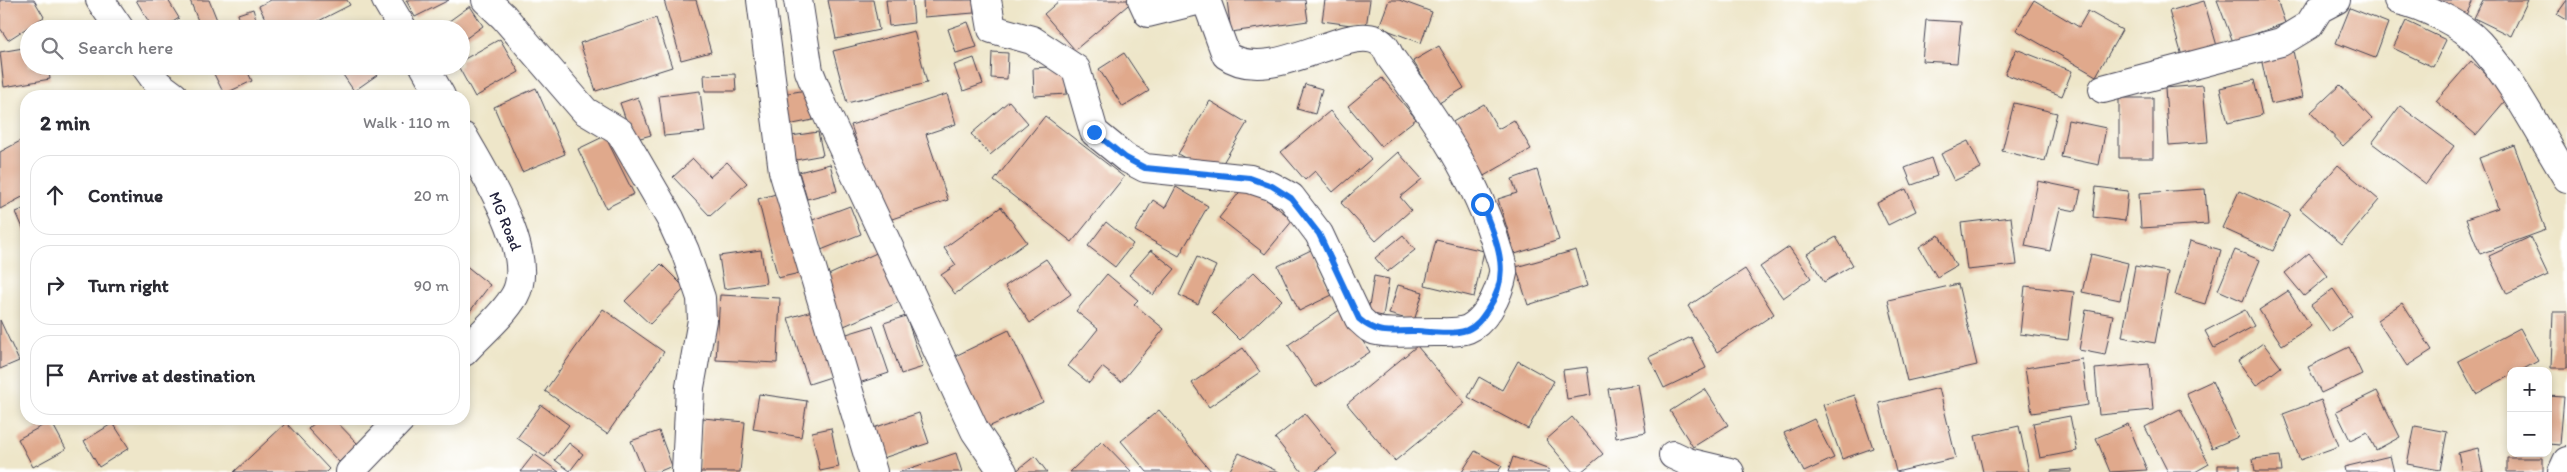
<!DOCTYPE html>
<html lang="en">
<head>
<meta charset="utf-8">
<style>
	body { margin:0; font-family:Itim,sans-serif; background:#f2f2f3; color:#2b2b33 }
	.controls { position:absolute; right:15px; bottom:15px; display:grid; overflow:hidden; border-radius:10px; box-shadow:0 2px 8px #0003 }
	.controls button { width:45px; height:45px; display:grid; place-items:center; padding:0; border:0; border-bottom:1px solid #e1e1e2; background:#fff; color:#2b2b33; font:25px sans-serif }
	.stop { position:absolute; width:15px; height:15px; margin:-11px; border:4px solid #1a73e8; border-radius:50%; background:#fff }
	.stop.end { background:#1a73e8; border-color:#fff; box-shadow:0 1px 5px #0008 }
	.list { margin:0; padding:0; list-style:none }
	h2 { display:flex; justify-content:space-between; align-items:center; height:65px; margin:0; padding:0 20px; font-size:21px }
	h2 small { font-size:16px; font-weight:400; color:#7c7c81 }
	.list li { display:grid; grid-template-columns:32px 1fr auto; gap:15px; align-items:center; box-sizing:border-box; height:80px; margin:0 10px 10px; padding:0 10px; border:1px solid #e1e1e2; border-radius:20px }
	.list b { display:block; font-size:19px; white-space:nowrap }
	.list em { font-size:16px; font-style:normal; color:#7c7c81 }
	.icon { flex:none; width:28px; height:28px; fill:none; stroke:currentColor; stroke-width:2; stroke-linecap:round; stroke-linejoin:round }
	.map { position:relative; flex:none; width:2567px; height:472px; overflow:hidden }
	.search { position:absolute; background:#fff; box-shadow:0 2px 8px #0003; left:20px; top:20px; width:450px; height:55px; display:flex; align-items:center; gap:12px; box-sizing:border-box; padding:0 18px; border-radius:28px; color:#7c7c81; font-size:19px }
	.panel { position:absolute; background:#fff; box-shadow:0 2px 8px #0003; left:20px; top:90px; width:450px; height:335px; border-radius:20px }
	.map>svg:first-child { display:block }
	.building { fill:#e0a98c }
	.lines { fill:none; stroke-linecap:round; stroke-linejoin:round }
	.minor-casing { stroke:#413f50; stroke-width:30 }
	.primary-casing { stroke:#413f50; stroke-width:30 }
	.minor { stroke:#fff; stroke-width:28 }
	.primary { stroke:#fff; stroke-width:28 }
	.route { stroke:#1a73e8; stroke-width:6 }
	.labels { text-anchor:middle; stroke-width:5; stroke-linejoin:round; paint-order:stroke }
	.street-label { font-size:16px; fill:#22223b; stroke:#fff }
</style>
</head>
<body>
<div class="map">
<svg width="2567" height="472" viewBox="0 0 2567 472">
	<rect width="100%" height="100%" fill="#fff"/>
	<filter id="ink" filterUnits="userSpaceOnUse"><feTurbulence type="fractalNoise" baseFrequency=".02" numOctaves="2"/><feDisplacementMap in="SourceGraphic" scale="10" xChannelSelector="R" yChannelSelector="G"/><feConvolveMatrix kernelMatrix="1 2 1 2 8 2 1 2 1" color-interpolation-filters="sRGB"/></filter>
	<filter id="wash" filterUnits="userSpaceOnUse"><feTurbulence type="fractalNoise" baseFrequency=".0096" numOctaves="4" result="noise"/><feDisplacementMap in="SourceGraphic" scale="20" xChannelSelector="R" yChannelSelector="G"/><feGaussianBlur stdDeviation="1.12" result="paint"/><feColorMatrix in="noise" values="0 0 0 0 0 0 0 0 0 0 0 0 0 0 0 0 0 1.4 0 .05"/><feComposite in="paint" operator="in"/></filter>
	<g filter="url(#wash)">
		<rect width="100%" height="100%" fill="#eee6c9"/>
		<g id="blocks">
			<path class="building" d="M0,0H34L44,17L8,40L0,28Z
				M136,0H168L179,18L162,29H153Z
				M190,0H209L217,20L200,26Z
				M271,0H347L350,5L303,29H270L259,6Z
				M406,0H449L415,17Z
				M664,0H696L711,52L681,60Z
				M828,0H873L879,30L836,39Z
				M886,0H912L914,23L889,26Z
				M923,0H973L974,13L924,17Z
				M1060,0H1134L1075,50L1044,14Z
				M1227,0H1305L1308,21L1231,32Z
				M1325,0H1370L1366,27L1322,21Z
				M1389,0H1399L1432,12L1421,43L1379,27Z
				M2034,0L2079,27L2088,11L2122,30L2096,76L2016,30Z
				M2217,0H2277L2285,23L2233,42Z
				M2436,0H2473L2466,15Z
				M2483,0H2528L2511,36L2474,18Z
				M2567,0V20L2557,14Z
				M2204,1L2217,46L2182,56L2169,11Z
				M470,6L483,26L461,42V29H438Z
				M2350,8L2388,23L2375,58L2336,43Z
				M253,9L259,29H242L238,14Z
				M656,18L672,67L596,91L580,43Z
				M1926,20L1961,22L1957,63L1922,61Z
				M2406,21L2446,40L2433,67L2393,48Z
				M968,22L977,47L956,53L948,29Z
				M914,31L927,83L847,103L833,51Z
				M500,39L519,72L475,97L458,66H461V61Z
				M1439,46L1464,88L1439,103L1413,61Z
				M29,47V66H48L50,79L4,87L0,52Z
				M2016,49L2072,71L2062,96L2005,74Z
				M2293,51L2303,97L2271,104L2261,58Z
				M992,52L1008,53L1007,79L991,78Z
				M1124,53L1149,91L1123,107L1099,69Z
				M974,58L983,84L963,91L954,65Z
				M2471,61L2510,95L2476,135L2436,101Z
				M210,66H245L252,81L224,94Z
				M337,66H390L354,91Z
				M1065,66L1067,94L1034,96L1033,68Z
				M735,74L736,91H705L704,75Z
				M1382,78L1416,119L1381,146L1348,106Z
				M2254,80L2262,115L2228,123L2220,88Z
				M1305,84L1322,89L1315,114L1297,109Z
				M2203,85L2208,142L2169,145L2165,88Z
				M2340,85L2372,119L2343,146L2311,112Z
				M536,88L565,154L522,172L494,107Z
				M807,90L813,120L788,125L782,94Z
				M700,91L705,132L664,136L659,96Z
				M947,94L956,124L926,134L948,200L883,222L851,125Z
				M638,97L651,135L633,140L620,103Z
				M2119,98H2153V158H2119Z
				M1009,101L1028,123L990,155L971,134Z
				M1210,101L1247,123L1215,176L1178,154Z
				M2014,103L2057,113L2045,161L2002,151Z
				M1484,104L1498,129L1514,120L1531,149L1482,177L1451,123Z
				M2400,106L2454,146L2426,184L2372,143Z
				M1330,111L1371,159L1333,192L1315,171L1305,180L1281,152Z
				M1045,116L1124,177L1072,242L994,181Z
				M2068,120L2106,128L2099,165L2061,157Z
				M818,132L823,155L796,160L791,136Z
				M605,136L634,194L606,208L578,149Z
				M26,138V195L0,209V152Z
				M1968,141L1981,168L1954,181L1941,154Z
				M2514,145L2546,230L2480,254L2466,219L2498,208L2479,158Z
				M1398,152L1422,179L1400,197L1411,210L1376,241L1341,203Z
				M1931,158L1937,176L1912,185L1905,168Z
				M693,159L710,177L727,162L747,183L710,216L673,177Z
				M830,164L837,191L807,199L799,172Z
				M2338,165L2379,200L2342,244L2300,209Z
				M1537,170L1559,240L1515,254L1498,199L1517,193L1512,179Z
				M2038,181L2081,190L2076,211L2060,208L2050,251L2025,246Z
				M1246,184L1293,220L1265,254L1219,218Z
				M1176,187L1208,206L1179,256L1135,231L1153,200L1165,208Z
				M2096,187L2128,191L2125,221L2093,217Z
				M1906,189L1916,211L1888,225L1877,203Z
				M2205,189L2208,224L2141,228L2139,193Z
				M2239,191L2290,214L2273,251L2222,228Z
				M783,192L804,272L778,278L758,199Z
				M850,206L861,234L821,250L810,221Z
				M1001,207L1027,242L955,294L941,275L956,265L944,248Z
				M26,208V235L16,212Z
				M2011,217L2017,265L1967,270L1961,223Z
				M1106,222L1133,244L1115,267L1088,246Z
				M1403,235L1415,250L1387,272L1375,258Z
				M1939,235L1956,266L1937,277L1919,247Z
				M1836,237L1853,265L1824,282L1807,254Z
				M2530,237L2548,275L2507,294L2489,256Z
				M1436,240L1484,251L1474,297L1425,285Z
				M2190,241L2221,250L2205,304L2175,295Z
				M1789,247L1811,278L1783,298L1760,267Z
				M761,250L766,283L724,289L719,256Z
				M883,250L904,300L844,326L822,278Z
				M1151,250L1175,269L1153,295L1129,275Z
				M1311,250L1332,295L1299,311L1278,266Z
				M1576,250L1587,286L1528,305L1516,267Z
				M2235,250L2260,260L2243,301L2218,290Z
				M2309,253L2328,276L2304,296L2285,273Z
				M2091,254L2128,263L2120,300L2082,292Z
				M1197,257L1216,266L1198,304L1179,295Z
				M1046,259L1071,294L1030,323L1005,286Z
				M464,264L490,285L464,319Z
				M661,264L685,288L650,324L625,301Z
				M2135,266L2168,272L2155,343L2122,337Z
				M1745,269L1774,314L1717,352L1688,306Z
				M1254,272L1282,300L1240,340L1212,312Z
				M1107,274L1138,300L1134,304L1164,329L1121,382L1102,367L1089,383L1068,366L1098,329L1076,311Z
				M1374,276L1389,279L1383,316L1368,313Z
				M1958,284L1977,365L1907,381L1888,300Z
				M1398,285L1423,292L1414,321L1389,314Z
				M2025,286L2074,292L2068,340L2020,334Z
				M2333,289L2352,316L2330,332L2311,305Z
				M2288,291L2311,326L2282,345L2259,310Z
				M720,295L780,298L777,363L716,360Z
				M2402,303L2432,350L2407,366L2377,320Z
				M603,309L664,352L607,434L545,391Z
				M819,309L840,374L809,384L788,318Z
				M1341,309L1370,352L1316,387L1288,345Z
				M2086,310L2113,315L2105,355L2079,350Z
				M2245,310L2254,326L2214,348L2205,331Z
				M2553,312H2567V368H2551Z
				M906,316L923,367L901,374L884,323Z
				M0,320L19,361L0,369Z
				M873,326L889,373L856,384L840,336Z
				M2520,328L2538,361L2520,371H2511V375L2476,394L2458,361Z
				M1009,330L1043,402L984,429L951,358Z
				M1691,337L1706,368L1664,388L1649,357Z
				M2263,343L2281,367L2256,386L2238,361Z
				M1417,346L1465,403L1395,461L1347,404Z
				M2349,347L2362,374L2321,393L2308,367Z
				M1243,348L1260,372L1209,407L1192,383Z
				M2082,359L2088,405L2032,413L2025,368Z
				M1518,361L1554,381L1528,429L1468,397L1479,377L1502,390Z
				M2149,364L2153,410L2099,415L2095,369Z
				M1587,367L1591,395L1567,399L1563,370Z
				M2212,381L2238,437L2212,448L2186,393Z
				M1638,384L1646,432L1616,438L1608,389Z
				M1939,388L1956,458L1896,472L1879,403Z
				M1705,389L1728,425L1693,447L1670,411Z
				M2377,391L2400,437L2376,450L2367,432L2350,440L2336,411Z
				M759,394L807,401L801,437L753,429Z
				M1855,395L1873,448L1842,459L1823,405Z
				M2548,396L2564,397L2560,445L2548,444Z
				M2321,400L2339,446L2300,460L2283,414Z
				M541,405L569,425L545,457L517,438Z
				M2180,409L2209,464L2195,472H2168L2145,427Z
				M1159,410L1211,471L1210,472H1147L1121,441Z
				M919,413L929,443L880,459L870,429Z
				M1305,414L1337,454L1315,472H1302L1275,438Z
				M2070,416L2077,451L2040,458L2033,423Z
				M1572,417L1603,454L1581,472H1573L1546,440Z
				M703,418L745,422L740,472H698Z
				M319,419H334L358,444L339,462L308,429Z
				M1814,419L1834,458L1804,472L1784,433Z
				M51,421L66,449L33,467L18,439Z
				M113,423L129,448L99,467L84,441Z
				M286,423L329,469L326,472H234Z
				M2128,424L2147,470L2110,472L2096,438Z
				M2019,426L2029,472H1983L1975,436Z
				M2415,426L2447,432L2440,470L2407,464Z
				M831,428L839,467L820,471L812,432Z
				M659,431L672,466L658,472H644L631,441Z
				M1102,441L1132,472H1070Z
				M569,443L583,454L570,471L555,460Z
				M2478,448L2483,472H2462L2458,453Z
				M1475,451L1502,466L1498,472H1462Z
				M956,453L962,472H899Z
				M1239,453L1279,472H1229Z
				M534,454L559,472H520Z
				M1035,456L1047,472H1015Z
				M2280,456L2282,472H2255L2253,459Z
				M2390,456L2394,472H2345L2344,467Z
				M1513,457L1550,470L1549,472H1508Z
				M2507,458H2543V472H2507Z
				M2218,465H2240V472H2218Z
				M2072,469V472H2051V471Z"/>
		</g>
	</g>
	<g filter="url(#ink)">
		<use href="#blocks" fill-opacity="0" stroke="#413f50" stroke-width="1"/>
		<g class="lines">
			<g class="minor-casing">
				<path id="minor" d="M100,0L120,29
					M486,0L504,17L585,111L620,132L670,218L685,251L701,298L702,320L690,387L686,472
					M761,0L783,171L873,472
					M798,0L809,71L824,108L975,431L1003,472
					M987,0L992,29L1032,40L1076,69L1094,132L1126,158L1145,168L1250,179L1271,186L1291,197L1319,234L1359,319C1363,322 1367,327 1371,329C1385,336 1421,331 1438,332C1464,333 1474,331 1489,309C1495,299 1501,285 1503,273C1504,266 1499,255 1497,248C1477,178 1433,116 1391,58C1388,54 1387,48 1383,45C1356,15 1273,89 1226,55L1206,0
					M1142,0L1148,13L1201,0
					M2398,0C2422,5 2462,24 2479,43C2514,82 2539,133 2567,178
					M145,66L158,84L174,96
					M2103,89L2281,42L2309,25L2319,9L2336,0
					M1673,455L1688,462L1730,472
					M2562,472L2567,461"/>
			</g>
			<g class="primary-casing">
				<path id="primary" d="M386,0L403,29
					M424,66L441,96
					M464,137C484,173 537,254 515,295C503,316 480,334 464,352
					M350,472L401,419"/>
			</g>
			<use href="#minor" class="minor"/>
			<use href="#primary" class="primary"/>
		</g>
	</g>
	<g class="lines" filter="url(#ink)">
		<path class="route" d="M1094,132L1126,158L1145,168L1250,178L1272,186L1291,198L1319,234L1359,319C1380,337 1392,330 1417,331C1433,332 1451,335 1467,330C1477,326 1482,318 1488,309C1513,273 1496,241 1482,204"/>
	</g>
	<g class="labels">
		<g class="street-label">
			<text transform="translate(506 221) rotate(68)" y="6">MG Road</text>
		</g>
	</g>
</svg>
<div class="controls">
<button>+</button>
<button>−</button>
</div>
<div class="stop" style="left:1482px;top:204px"></div>
<div class="stop end" style="left:1094px;top:132px"></div>
<div class="search"><svg class="icon" aria-label="search" viewBox="0 0 24 24"><circle cx="10" cy="10" r="6"/><path d="M15 15l6 6"/></svg>Search here</div>
<section class="panel">
<h2>2 min<small>Walk · 110 m</small></h2>
<ul class="list">
<li><svg class="icon" aria-label="ahead" viewBox="0 0 24 24"><path d="M12 20V5M6 11l6-6 6 6"/></svg><div><b>Continue</b></div><em>20 m</em></li>
<li><svg class="icon" aria-label="right" viewBox="0 0 24 24"><path d="M7 20v-9h11M14 6l5 5-5 5"/></svg><div><b>Turn right</b></div><em>90 m</em></li>
<li><svg class="icon" aria-label="arrive" viewBox="0 0 24 24"><path d="M6 21V4h12l-3 4 3 4H6"/></svg><div><b>Arrive at destination</b></div></li>
</ul>
</section>
</div>
</body>
</html>
